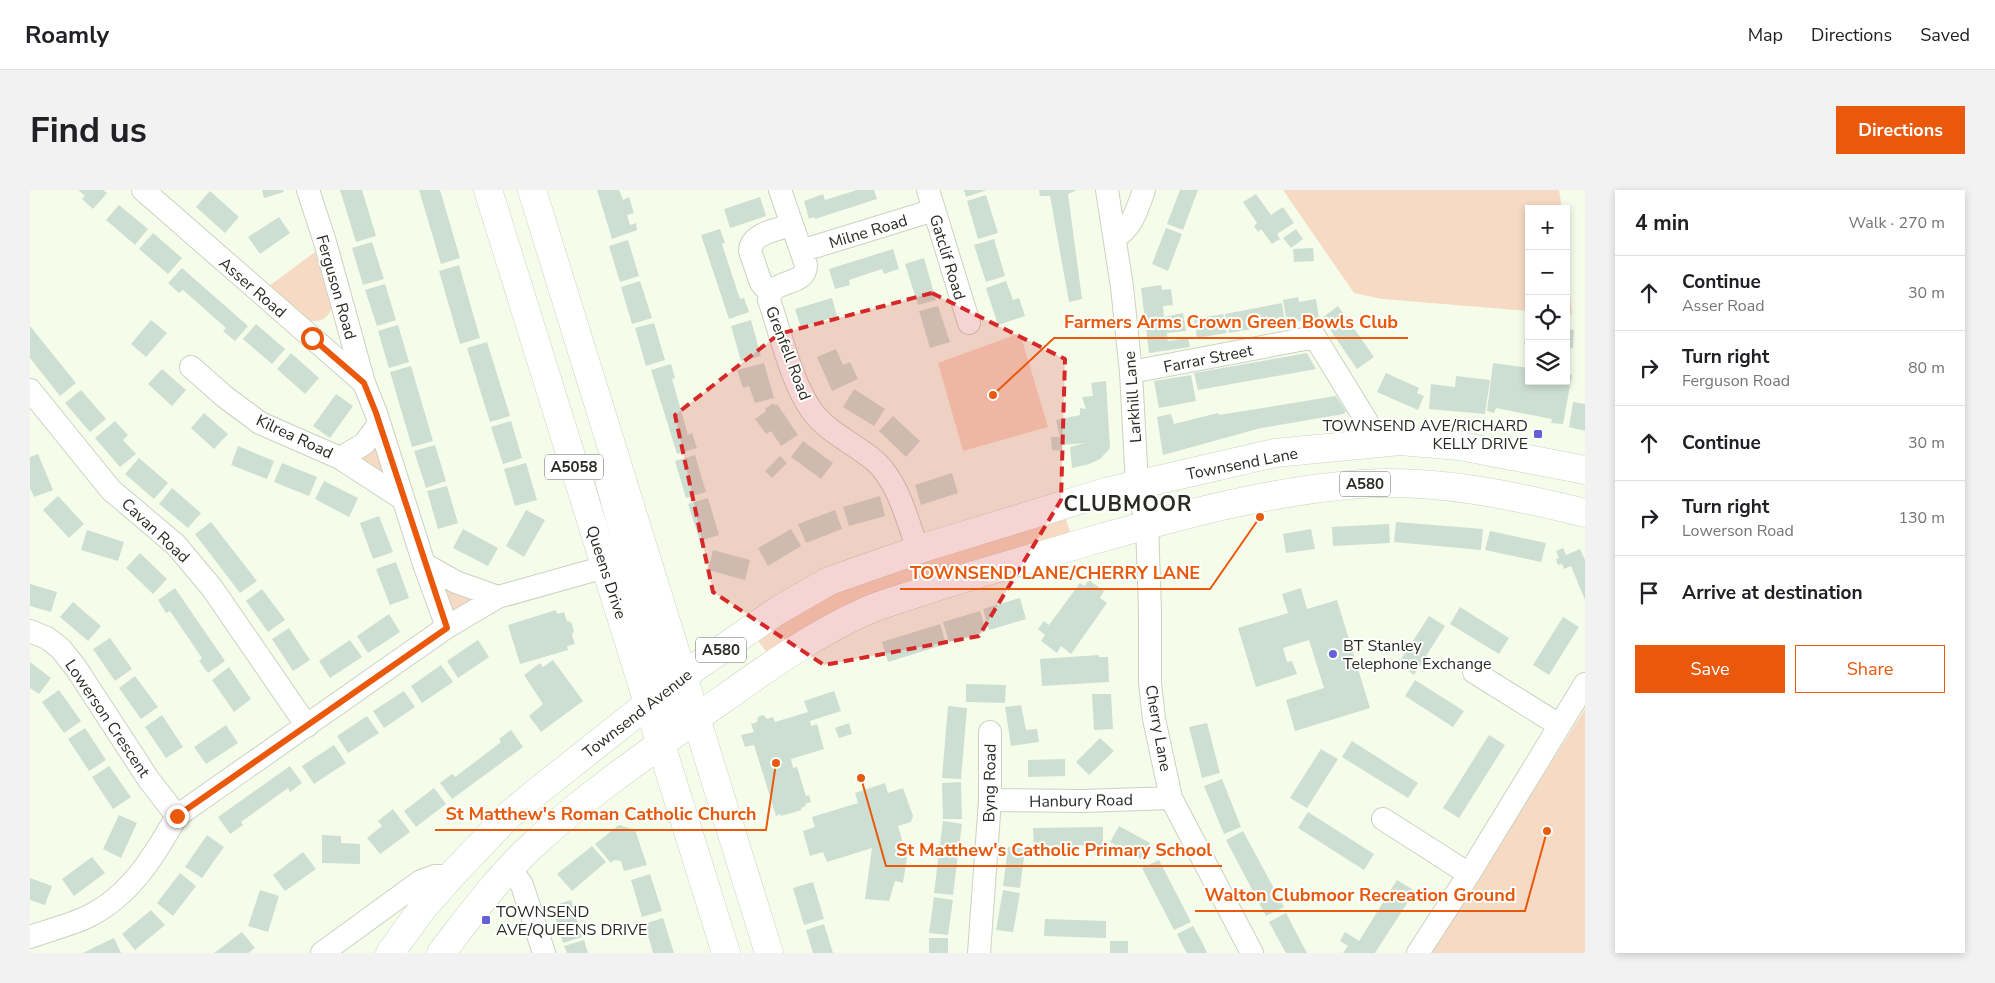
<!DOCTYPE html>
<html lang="en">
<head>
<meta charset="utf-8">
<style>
	body { margin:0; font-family:"Nunito Sans",sans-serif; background:#f2f2f2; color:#202124 }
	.controls { position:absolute; right:15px; top:15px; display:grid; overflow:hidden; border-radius:0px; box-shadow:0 2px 8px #0003 }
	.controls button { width:45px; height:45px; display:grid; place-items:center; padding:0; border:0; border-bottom:1px solid #e0e0e0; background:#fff; color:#202124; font:25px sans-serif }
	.stop { position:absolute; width:15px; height:15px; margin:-11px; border:4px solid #ea580c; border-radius:50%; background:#fff }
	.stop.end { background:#ea580c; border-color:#fff; box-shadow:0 1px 5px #0008 }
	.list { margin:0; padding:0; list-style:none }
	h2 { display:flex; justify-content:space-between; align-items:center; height:65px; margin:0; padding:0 20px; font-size:21px }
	h2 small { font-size:16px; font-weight:400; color:#757577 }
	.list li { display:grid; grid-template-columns:32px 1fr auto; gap:15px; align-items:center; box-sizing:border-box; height:75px; padding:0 20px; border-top:1px solid #e0e0e0 }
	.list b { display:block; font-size:19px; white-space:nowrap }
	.list p { margin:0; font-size:16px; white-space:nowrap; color:#757577 }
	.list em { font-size:16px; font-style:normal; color:#757577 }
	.actions { display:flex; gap:10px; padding:15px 20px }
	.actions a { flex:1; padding:11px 0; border:1px solid #ea580c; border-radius:0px; text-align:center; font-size:18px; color:#ea580c }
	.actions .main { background:#ea580c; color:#fff }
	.icon { flex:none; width:28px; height:28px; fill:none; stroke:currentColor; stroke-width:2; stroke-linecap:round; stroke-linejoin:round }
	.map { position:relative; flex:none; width:1555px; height:763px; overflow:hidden; border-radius:0px }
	header { display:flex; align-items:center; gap:30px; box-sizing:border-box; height:70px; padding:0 25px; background:#fff; border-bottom:1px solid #e0e0e0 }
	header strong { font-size:24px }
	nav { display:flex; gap:28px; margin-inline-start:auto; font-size:18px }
	.intro { display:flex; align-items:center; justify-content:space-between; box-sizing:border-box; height:120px; padding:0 30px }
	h1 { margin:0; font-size:35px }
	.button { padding:12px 22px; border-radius:0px; background:#ea580c; color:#fff; font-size:18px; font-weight:700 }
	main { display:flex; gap:30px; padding:0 30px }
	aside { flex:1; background:#fff; border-radius:0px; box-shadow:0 2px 8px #0003 }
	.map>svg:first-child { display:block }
	.green { fill:#f7dac3 }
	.building { fill:#cddfd2 }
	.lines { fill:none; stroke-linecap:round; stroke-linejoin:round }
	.minor-casing { stroke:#cbd2c0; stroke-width:24 }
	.major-casing { stroke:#cbd2c0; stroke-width:29 }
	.highway-casing { stroke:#cbd2c0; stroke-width:29 }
	.minor { stroke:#fff; stroke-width:22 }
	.major { stroke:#fff; stroke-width:28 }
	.highway { stroke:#fff; stroke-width:28 }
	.route { stroke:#ea580c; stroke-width:6 }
	.marked { fill:#d62828; fill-opacity:0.2; stroke:#d62828; stroke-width:4; stroke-dasharray:10 6; stroke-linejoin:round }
	.poi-dot { fill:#6360d9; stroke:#fff; stroke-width:2 }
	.labels { text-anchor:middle; stroke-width:4; stroke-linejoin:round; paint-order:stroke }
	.shield { fill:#fff; stroke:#696b66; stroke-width:1 }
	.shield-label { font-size:15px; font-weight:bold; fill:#292b24 }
	.street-label { font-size:16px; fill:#292b24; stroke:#fff }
	.poi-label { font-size:16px; fill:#292b24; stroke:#fff; text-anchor:start }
	.district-label { font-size:21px; font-weight:bold; letter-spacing:1px; fill:#292b24; stroke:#fff }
	.leader { fill:none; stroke:#e8590c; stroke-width:2 }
	.callout-dot { fill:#e8590c; stroke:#fff; stroke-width:2 }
	.callout-label { font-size:18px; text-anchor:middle; font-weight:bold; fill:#e8590c; stroke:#fff; stroke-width:4; stroke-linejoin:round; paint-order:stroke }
</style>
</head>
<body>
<header>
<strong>Roamly</strong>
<nav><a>Map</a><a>Directions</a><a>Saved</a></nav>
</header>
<div class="intro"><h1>Find us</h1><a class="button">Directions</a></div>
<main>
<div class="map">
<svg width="1555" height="763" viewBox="0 0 1555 763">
	<rect width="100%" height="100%" fill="#f6fcea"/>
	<path class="green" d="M1253,0H1529L1532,19H1499V121L1352,109L1324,103Z
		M285,62L302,113C302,127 290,134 277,130L239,96Z
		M1536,64L1542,125L1536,124Z
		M990,143L1018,237L933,261L908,173Z
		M344,253L355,288L331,273L329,266Z
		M1035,326L1041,345L738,464L726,448L801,402Z
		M410,394L446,407L422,423Z
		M1555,519V763H1401Z"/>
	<path class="building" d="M48,0H73L77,3L63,19L52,9L55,6Z
		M232,0H253L254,2L234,8Z
		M310,0H332L346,46L326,52Z
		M389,0H410L430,68L411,74Z
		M567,0H589L593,10L599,7L604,23L597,25L600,35L606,33L607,40L582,49Z
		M827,0H844L847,9L785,29L784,27L779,29L774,11L793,4L795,10Z
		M934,0H957L936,7Z
		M1009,0H1047L1038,4L1052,109L1039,112L1020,6H1010Z
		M1150,0H1168L1153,40L1137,34Z
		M180,1L209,27L195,43L166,17Z
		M1226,4L1241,25L1253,17L1264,33L1247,44L1250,49L1242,54L1231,39L1228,42L1224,36L1227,33L1213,12Z
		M956,5L968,43L948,49L937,11Z
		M730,7L736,26L700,38L694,19Z
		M89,15L118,39L105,55L76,30Z
		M249,27L260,43L230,64L218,47Z
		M1136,38L1152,44L1138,81L1122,74Z
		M690,39L695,53L692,54L701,82L710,109L714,108L719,122L699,129L671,45Z
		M1266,39L1273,49L1261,58L1253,48Z
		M123,43L152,68L138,84L109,59Z
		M964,49L975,86L956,92L944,55Z
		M598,50L609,86L590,92L579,56Z
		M342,52L354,89L333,95L322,58Z
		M1283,58L1284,71L1264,72L1263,59Z
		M863,59L869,79L854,84L852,79L819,90L820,95L805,99L799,79Z
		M894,68L906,110L888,115L875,74Z
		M429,75L450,148L430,154L409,81Z
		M152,78L218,136L205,151L193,141L196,138L153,100L149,103L138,93Z
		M610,91L622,128L602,134L591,97Z
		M976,91L983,110L989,108L995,126L968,135L956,98Z
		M355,94L366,130L347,136L335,100Z
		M1131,95L1132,100L1141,99L1143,115L1133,116L1134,127L1153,123L1156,141L1137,143L1138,151L1158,148L1160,157L1119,163L1111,98Z
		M1268,107L1269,112L1286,109L1289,128L1257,133L1253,110Z
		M802,108L807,126L771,138L765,119Z
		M1252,113L1255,133L1199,143L1195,124Z
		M908,116L920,152L900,158L889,121Z
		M1308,116L1344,167L1327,179L1292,128Z
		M1193,124L1197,143L1167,148L1164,129Z
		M121,130L137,143L116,167L101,154Z
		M721,130L731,166L711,171L701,136Z
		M624,133L635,170L616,176L605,138Z
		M226,134L255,159L242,174L213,149Z
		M368,135L379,172L359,178L348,141Z
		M0,136L46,193L30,206L0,168Z
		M1497,136H1499V154H1494Z
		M1536,139L1544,140L1543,158L1536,157Z
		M457,152L480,226L460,232L437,158Z
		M806,159L813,175L820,172L828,189L802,201L787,167Z
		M261,163L289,188L275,204L247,179Z
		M1277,163L1286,179L1168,200L1164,183Z
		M734,173L744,208L725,213L719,196L713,198L707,180Z
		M1463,173L1499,178V191H1536V184L1542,185L1533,234L1521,233L1522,229L1466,218L1464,223L1457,221Z
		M641,174L645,188L642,189L658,245L662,243L667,258L647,264L621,180Z
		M381,176L403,251L382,257L360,182Z
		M132,179L156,200L142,216L118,194Z
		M1356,183L1389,198L1387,203L1394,206L1388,220L1347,202Z
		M1161,185L1166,211L1129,218L1124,191Z
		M1426,186L1460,190L1455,224L1399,219L1401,194L1425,197Z
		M1076,191L1080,258L1070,269L1059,274L1042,278L1040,257L1055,253L1032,255V261L1022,260L1021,247H1030L1026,230L1050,225V218L1056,219L1052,207L1063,206L1061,193Z
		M824,199L855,219L844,236L813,217Z
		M51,200L76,229L60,242L35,213Z
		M306,204L323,216L300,248L283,236Z
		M1306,206L1316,221L1314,224L1231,238L1133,265L1127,227L1141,224L1144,234L1188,223L1189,225Z
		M1543,212L1555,214V241L1539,237Z
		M743,213L745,215L747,214L768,245L751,256L741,241L736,244L725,229L736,221L735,219Z
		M174,223L198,244L184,259L161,238Z
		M863,226L890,251L876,267L849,241Z
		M85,231L98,245L93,250L106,264L90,277L65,248Z
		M481,231L492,268L473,274L461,237Z
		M773,251L803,273L791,289L761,267Z
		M405,255L416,291L396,298L384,261Z
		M208,256L244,271L237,289L201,275Z
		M8,264L23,300L4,307L0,298V267Z
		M665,265L676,302L656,308L645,271Z
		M750,266L757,273L742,288L735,281Z
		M109,268L138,293L124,309L95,284Z
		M252,273L287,287L279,306L244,292Z
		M496,273L507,310L485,316L474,279Z
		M922,283L928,303L891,315L885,295Z
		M294,291L328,308L319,327L285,309Z
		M417,296L428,333L408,339L397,301Z
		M142,298L171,323L158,338L129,314Z
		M28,306L54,334L39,348L13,320Z
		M850,306L855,326L819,336L813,317Z
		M678,308L689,345L670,351L658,314Z
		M496,320L515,330L494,367L476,356Z
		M805,320L812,339L776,353L768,334Z
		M349,326L363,362L343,369L330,333Z
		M181,332L227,391L210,403L165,344Z
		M1366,332L1453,339L1451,360L1364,352Z
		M1359,334L1360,353L1303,356L1302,337Z
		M433,339L468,358L458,376L423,358Z
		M761,339L771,356L738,376L728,358Z
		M1281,339L1285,359L1256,363L1253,344Z
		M57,340L94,352L88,371L51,360Z
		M1460,341L1516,353L1511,372L1455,360Z
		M1533,358L1536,365L1550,359L1555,370V410L1541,376L1534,379L1532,374L1528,375L1526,369L1529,368L1526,361Z
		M683,360L720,370L715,390L678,380Z
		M110,363L137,389L123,404L96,378Z
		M366,372L379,408L360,415L346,379Z
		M1059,390L1074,401L1070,408L1077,413L1041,464L1031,456L1027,463L1011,451L1015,445L1008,439L1014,431L1019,435L1050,393L1054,396Z
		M0,394L27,402L21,422L0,416Z
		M145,398L195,471L178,483L169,471L172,468L140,421L136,423L128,410Z
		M1271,398L1277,419L1307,410L1340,518L1265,541L1256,510L1294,498L1279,450L1253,458L1257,472L1262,471L1267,484L1226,497L1208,438L1258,423L1252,404Z
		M232,399L255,430L238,442L216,411Z
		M990,408L996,429L959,440L953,419Z
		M43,412L71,436L58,451L30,427Z
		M1430,417L1479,448L1469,464L1420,434Z
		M526,420L527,424L534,422L537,431L541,432L544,441L542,445L545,454L537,456L538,460L490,474L478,435Z
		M950,421L956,441L919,452L913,432Z
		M359,424L370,442L338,463L327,446Z
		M1399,426L1415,436L1384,485L1368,474Z
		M1533,427L1549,437L1519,485L1503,475Z
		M910,434L916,454L858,472L852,452Z
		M259,438L280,470L263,481L242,449Z
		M80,448L102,479L85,491L63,459Z
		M320,450L332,467L300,488L289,471Z
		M448,450L459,467L428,488L417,471Z
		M1069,465V467H1078L1079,492L1012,496L1010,469Z
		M523,470L553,511L511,542L499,526L513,514L494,485L510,473L513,477Z
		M0,472L21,488L9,504L0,498Z
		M411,475L423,492L392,513L381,496Z
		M199,477L221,509L204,522L182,490Z
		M105,486L128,517L111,529L89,498Z
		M1385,490L1434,521L1423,537L1375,506Z
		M936,494L976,495L975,513L936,512Z
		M29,500L51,531L34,543L12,512Z
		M374,501L385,517L354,538L343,521Z
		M804,501L811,521L780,531L781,536L787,534L794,559L761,569L763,578L767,577L776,606L779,605L781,612L775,614L776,616L771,618L772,620L751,626L750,624L746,626L724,555L715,557L711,545L724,542L721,534L727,532L728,527L733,525L737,529L743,527L745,532L778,522L774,511Z
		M1062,504H1081L1083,539L1064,540Z
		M991,515L996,540L1007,539L1009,552L981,556L975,517Z
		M918,516L937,518L931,589L912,588Z
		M132,525L153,557L136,568L115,537Z
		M337,526L349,543L318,563L307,546Z
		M819,533L822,544L809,548L805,538Z
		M1177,533L1190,583L1172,588L1159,537Z
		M196,535L208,553L176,574L164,557Z
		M55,538L76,570L59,581L38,549Z
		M481,540L493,557L422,609L410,593L422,584L425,587L466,556L471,552L469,549Z
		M1459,545L1475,555L1429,628L1413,618Z
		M1070,548L1084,561L1059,585L1046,572Z
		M1322,551L1388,593L1378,608L1312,567Z
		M304,555L316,573L284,594L272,576Z
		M1291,559L1308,569L1277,618L1260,608Z
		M1035,569V586L998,587V570Z
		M79,576L101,607L83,619L62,587Z
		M260,576L272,593L260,602L258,598L211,632L213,635L200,644L188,627Z
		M1192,589L1211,637L1194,644L1174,596Z
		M931,592L932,629H913L912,593Z
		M855,593L858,603L873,598L883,626L881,632L868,636L877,667L873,693L865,691L859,711L835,709L842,658L797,672L793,662L780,666L773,641L785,637L782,627L828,613L825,603Z
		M404,598L416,614L386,637L374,621Z
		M363,619L380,642L350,664L337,648L352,636L348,631Z
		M1278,622L1344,664L1334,680L1268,638Z
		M89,625L107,633L91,668L73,659Z
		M913,631L932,634L923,705L904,703Z
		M589,635L605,640L617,675L594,681L591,671L584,670L581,673L565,654Z
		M1089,636L1120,653L1111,669L1080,652Z
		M1073,637V655L1004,656L1003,638Z
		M1213,641L1254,717L1236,726L1196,650Z
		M177,645L194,657L172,688L155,677Z
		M292,645L311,646V653L330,654V674L292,673Z
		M562,656L576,672L542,701L527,684Z
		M978,657L995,659L990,698L973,696Z
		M273,662L286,679L255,701L243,685Z
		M62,667L75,683L44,706L32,689Z
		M1129,670L1161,732L1144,740L1112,678Z
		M150,683L166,696L143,726L127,713Z
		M620,684L632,721L612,727L601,690Z
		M0,688L22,696L15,715L0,710Z
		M1367,690L1385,701L1345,763H1313L1318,756L1310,751L1315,742L1329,751Z
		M783,692L794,729L774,735L763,698Z
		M230,700L249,706L238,742L218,736Z
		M973,700L990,703L983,742L966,740Z
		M904,707L923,710L918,745L899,743Z
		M541,710L552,747L533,753L522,716Z
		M121,720L135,735L105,760L92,744Z
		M1256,723L1269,748L1277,763H1256L1246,745L1239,732Z
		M633,728L639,747L644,763H623L620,752L614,734Z
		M1015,729L1076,731V748L1014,746Z
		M794,734L803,763H783L776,740Z
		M1163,736L1172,752L1177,763H1157L1155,760L1147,744Z
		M212,742L225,758L218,763H184Z
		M84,748L91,763H53L67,756Z
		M899,748H918V763H899Z
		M554,750L558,763H537L534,756Z
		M1080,751H1098V763H1080Z"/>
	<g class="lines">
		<g class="minor-casing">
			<path id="minor" d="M113,0L334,193
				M278,0L295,52L334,193L346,223L394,374L426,392L468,407
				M750,0L776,75C776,98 741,87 739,110C751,144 761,192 782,221C798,243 824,253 845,271C869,293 877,330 888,360
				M898,0L939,133
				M1077,0L1092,97L1101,182L1107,295L1117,335L1120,421V493L1124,529L1141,608L1222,763
				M1085,47C1102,39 1108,17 1114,0
				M771,61L904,20
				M740,103L731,93L720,61C721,43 747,40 762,35
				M161,177L195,207L230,233L310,268L373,309
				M1101,182L1285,147L1339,235L1342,253
				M0,200L81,300L146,355L182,398L277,536
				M310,268L334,254L349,234
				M394,374L417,437
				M0,441L17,448L31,459L46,478L119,590L147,626
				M1444,482L1529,535
				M960,610L1053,611L1141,608
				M1353,629L1439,684
				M480,678L492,695L514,763
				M0,747C19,740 41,735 59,726C101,705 124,666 147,626L417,437L468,407L575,377
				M292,763L391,691L405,686H421
				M949,763L960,610V542
				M1388,763L1439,684L1555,494"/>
		</g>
		<g class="major-casing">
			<path id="major" d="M580,293L637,498L639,534L631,553
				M360,763L392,719L421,686L478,626L503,605L653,486L747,421L799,391L899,356L1076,302L1245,263L1370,251L1430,256L1555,280
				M411,763C440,726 468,687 503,655C555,606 615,566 672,524C723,488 779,446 836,421C852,414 869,409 885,404C940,385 997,370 1053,353C1144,327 1236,301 1331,294C1406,289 1482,305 1555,323"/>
		</g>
		<g class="highway-casing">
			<path id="highway" d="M458,0L696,763
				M502,0L739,763"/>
		</g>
		<use href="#minor" class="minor"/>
		<use href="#major" class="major"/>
		<use href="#highway" class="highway"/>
	</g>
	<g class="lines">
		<path class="route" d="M147,626L417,438L346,223L334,193L282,148"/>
	</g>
	<path class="marked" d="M902,103L1035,169L1031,310L949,446L794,475L683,402L645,225L749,144Z"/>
	<g class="poi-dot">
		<rect x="1503" y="239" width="10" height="10" rx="2.5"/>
		<circle cx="1303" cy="464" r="5"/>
		<rect x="451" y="725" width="10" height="10" rx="2.5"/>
	</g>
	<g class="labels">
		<g class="shield">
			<rect x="515" y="264.5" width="58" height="25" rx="4"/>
			<rect x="1310" y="281.5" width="50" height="25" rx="4"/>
			<rect x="666" y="447.5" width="50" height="25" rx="4"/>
		</g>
		<g class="shield-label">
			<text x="544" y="282">A5058</text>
			<text x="1335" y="299">A580</text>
			<text x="691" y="465">A580</text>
		</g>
		<g class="street-label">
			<text transform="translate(838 41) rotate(-17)" y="6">Milne Road</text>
			<text transform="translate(918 67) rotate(73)" y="6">Gatclif Road</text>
			<text transform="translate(223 97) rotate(41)" y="6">Asser Road</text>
			<text transform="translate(307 97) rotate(74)" y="6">Ferguson Road</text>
			<text transform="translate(759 163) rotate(69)" y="6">Grenfell Road</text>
			<text transform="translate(1178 168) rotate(-11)" y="6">Farrar Street</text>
			<text transform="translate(1102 207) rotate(-94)" y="6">Larkhill Lane</text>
			<text transform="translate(265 246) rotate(25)" y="6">Kilrea Road</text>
			<text transform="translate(1212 273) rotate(-11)" y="6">Townsend Lane</text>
			<text transform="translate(126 340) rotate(43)" y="6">Cavan Road</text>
			<text transform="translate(577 382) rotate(72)" y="6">Queens Drive</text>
			<text transform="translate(607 523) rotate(-38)" y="6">Townsend Avenue</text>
			<text transform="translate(78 528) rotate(56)" y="6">Lowerson Crescent</text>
			<text transform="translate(1129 538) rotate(80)" y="6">Cherry Lane</text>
			<text transform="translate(959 593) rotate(-89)" y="6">Byng Road</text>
			<text transform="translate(1051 610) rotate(-1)" y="6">Hanbury Road</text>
		</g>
		<g class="poi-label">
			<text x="1498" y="241" text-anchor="end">TOWNSEND AVE/RICHARD<tspan x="1498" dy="18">KELLY DRIVE</tspan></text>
			<text x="1313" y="461">BT Stanley<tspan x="1313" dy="18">Telephone Exchange</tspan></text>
			<text x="466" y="727">TOWNSEND<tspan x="466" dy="18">AVE/QUEENS DRIVE</tspan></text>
		</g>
		<g class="district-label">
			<text x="1098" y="321">CLUBMOOR</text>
		</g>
	</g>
	<path class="leader" d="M963 205L1024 148H1378M1230 327L1180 399H870M746 573L736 640H405M831 588L856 676H1192M1517 641L1495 721H1165"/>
	<g class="callout-dot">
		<circle cx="963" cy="205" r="5"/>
		<circle cx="1230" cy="327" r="5"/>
		<circle cx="746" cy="573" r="5"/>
		<circle cx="831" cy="588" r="5"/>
		<circle cx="1517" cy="641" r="5"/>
	</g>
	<g class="callout-label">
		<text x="1201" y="138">Farmers Arms Crown Green Bowls Club</text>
		<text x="1025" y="389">TOWNSEND LANE/CHERRY LANE</text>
		<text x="571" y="630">St Matthew's Roman Catholic Church</text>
		<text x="1024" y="666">St Matthew's Catholic Primary School</text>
		<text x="1330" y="711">Walton Clubmoor Recreation Ground</text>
	</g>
</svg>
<div class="controls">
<button>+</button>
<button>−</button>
<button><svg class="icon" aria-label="locate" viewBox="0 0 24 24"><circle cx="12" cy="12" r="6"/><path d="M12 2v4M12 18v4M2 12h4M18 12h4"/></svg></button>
<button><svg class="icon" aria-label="layers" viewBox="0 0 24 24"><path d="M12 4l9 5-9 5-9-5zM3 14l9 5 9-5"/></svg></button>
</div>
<div class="stop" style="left:282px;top:148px"></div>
<div class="stop end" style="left:147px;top:626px"></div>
</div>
<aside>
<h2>4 min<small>Walk · 270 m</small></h2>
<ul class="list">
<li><svg class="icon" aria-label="ahead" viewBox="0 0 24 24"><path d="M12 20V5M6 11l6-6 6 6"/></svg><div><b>Continue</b><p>Asser Road</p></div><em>30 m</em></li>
<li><svg class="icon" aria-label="right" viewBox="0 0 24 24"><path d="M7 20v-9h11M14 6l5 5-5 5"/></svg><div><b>Turn right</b><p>Ferguson Road</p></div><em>80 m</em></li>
<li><svg class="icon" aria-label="ahead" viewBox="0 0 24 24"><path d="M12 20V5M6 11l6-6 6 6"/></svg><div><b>Continue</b></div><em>30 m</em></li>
<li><svg class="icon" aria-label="right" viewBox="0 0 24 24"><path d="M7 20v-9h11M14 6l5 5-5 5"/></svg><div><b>Turn right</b><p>Lowerson Road</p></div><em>130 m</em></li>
<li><svg class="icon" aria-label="arrive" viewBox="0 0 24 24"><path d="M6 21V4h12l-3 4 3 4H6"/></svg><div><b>Arrive at destination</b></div></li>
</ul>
<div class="actions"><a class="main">Save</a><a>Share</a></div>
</aside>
</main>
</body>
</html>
